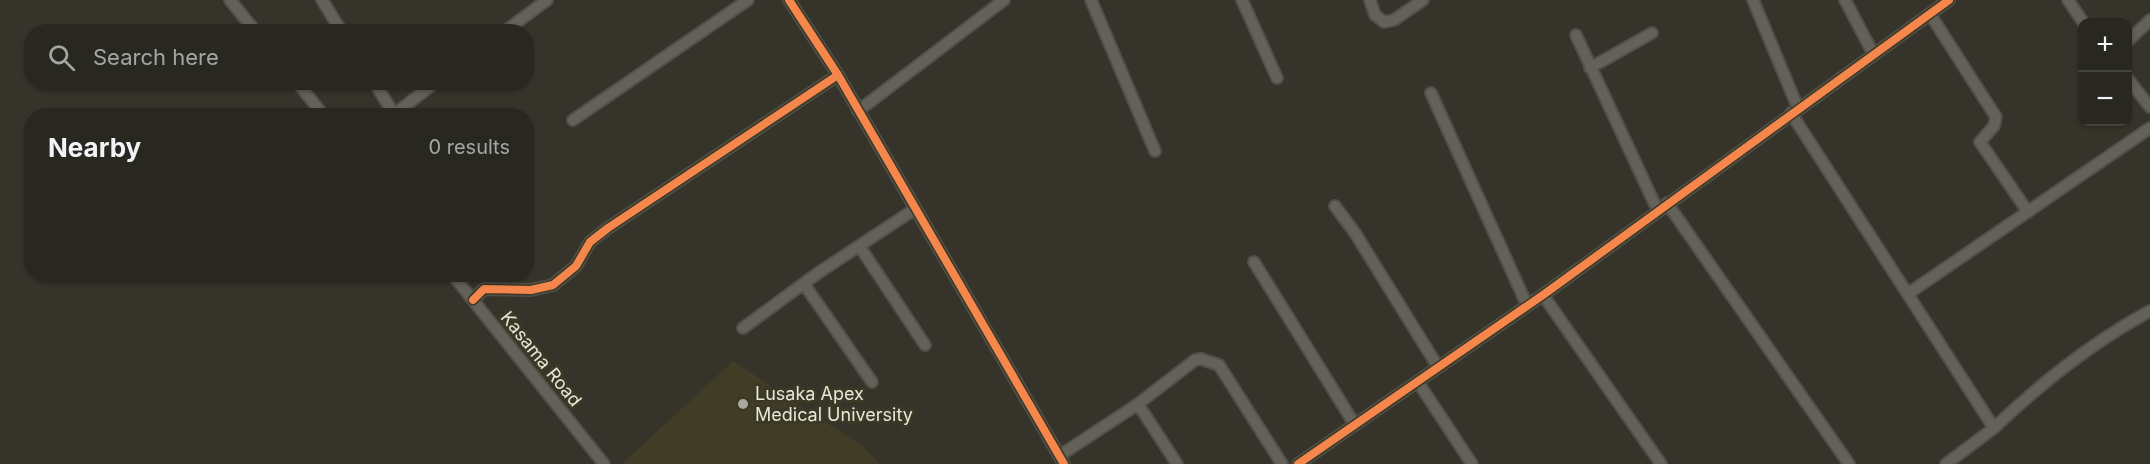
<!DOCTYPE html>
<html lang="en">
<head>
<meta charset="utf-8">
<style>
	body { margin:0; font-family:Inter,sans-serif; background:#34332d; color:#f1f3f6 }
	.controls { position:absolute; right:18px; top:18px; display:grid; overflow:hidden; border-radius:12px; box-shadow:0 2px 4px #0004 }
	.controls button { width:54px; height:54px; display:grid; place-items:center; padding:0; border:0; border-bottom:2px solid #44443e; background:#282720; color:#f1f3f6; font:30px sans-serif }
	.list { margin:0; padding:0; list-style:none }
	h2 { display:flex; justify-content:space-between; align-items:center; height:78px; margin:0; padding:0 24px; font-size:26px }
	h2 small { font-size:20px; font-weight:400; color:#a5a5a5 }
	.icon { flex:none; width:33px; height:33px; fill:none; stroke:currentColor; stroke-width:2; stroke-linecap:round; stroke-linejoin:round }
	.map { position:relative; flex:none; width:2150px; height:464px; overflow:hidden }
	.search { position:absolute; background:#282720; box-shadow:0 2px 4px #0004; left:24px; top:24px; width:510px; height:66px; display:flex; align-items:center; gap:15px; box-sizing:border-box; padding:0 21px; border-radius:24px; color:#a5a5a5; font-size:22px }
	.panel { position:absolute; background:#282720; box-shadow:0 2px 4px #0004; left:24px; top:108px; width:510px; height:174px; border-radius:24px }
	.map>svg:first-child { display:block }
	.built { fill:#403c25 }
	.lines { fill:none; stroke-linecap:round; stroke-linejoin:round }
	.minor-casing { stroke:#515048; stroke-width:14 }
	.minor { stroke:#63615a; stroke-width:10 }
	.cycleway-casing { stroke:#3b3825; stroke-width:11 }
	.cycleway { stroke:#f5874c; stroke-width:8 }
	.poi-dot { fill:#aaa89d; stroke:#3b3825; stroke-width:2 }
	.labels { text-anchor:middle; stroke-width:6; stroke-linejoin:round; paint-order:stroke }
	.street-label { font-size:18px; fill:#e8e7db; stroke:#3b3825 }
	.poi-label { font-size:18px; fill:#e8e7db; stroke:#3b3825; text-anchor:start }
</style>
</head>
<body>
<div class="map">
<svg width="2150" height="464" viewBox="0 0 2150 464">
	<rect width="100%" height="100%" fill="#36342a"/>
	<path class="built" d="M733,361L864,447L879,464H622Z"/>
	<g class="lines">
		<g class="minor-casing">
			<path id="minor" d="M230,0L256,32
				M322,0L342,32
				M789,0L838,75L1064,464
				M1091,0L1155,151
				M1242,0L1277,78
				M1370,0L1375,15L1384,22L1394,20L1423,0
				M1753,0L1798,108
				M1845,0L1874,55
				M2068,0L2083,22
				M1930,14L1996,117L1994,126L1980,142L2028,212
				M504,32L547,0
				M1576,35L1658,211
				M2128,41L2150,20
				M1590,68L1652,33
				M2128,79L2150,107
				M297,82L324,116
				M374,82L394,114
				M1431,93L1527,305
				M858,111L1004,0
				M1791,113L1994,428L1946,464
				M392,116L436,82
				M573,120L748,0
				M1667,203L1849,464
				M1335,206L1355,233L1438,367
				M860,247L925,345
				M1254,262L1355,425
				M452,274L604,464
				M804,284L872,382
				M1909,293L2150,128
				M1543,295L1661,464
				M473,300L484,289L531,290L553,285L576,266L590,242L608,228L838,75
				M743,328L818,273L915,209
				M1418,382L1472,464
				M1138,404L1177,464
				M1994,428C2041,383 2093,342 2150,311
				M1059,456L1138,404L1195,360L1201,359L1219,365L1282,464
				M1298,464L1543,295L1949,0"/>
		</g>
		<use href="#minor" class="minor"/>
		<g class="cycleway-casing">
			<path id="cycleway" d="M789,0L838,75L1064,464
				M473,300L484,289L531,290L553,285L576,266L590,242L608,228L838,75
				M1298,464L1543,295L1949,0"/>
		</g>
		<use href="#cycleway" class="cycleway"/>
	</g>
	<circle class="poi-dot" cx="743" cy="404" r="6"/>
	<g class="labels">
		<g class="street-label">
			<text transform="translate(541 359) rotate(51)" y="6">Kasama Road</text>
		</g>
		<g class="poi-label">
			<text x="755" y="400">Lusaka Apex<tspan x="755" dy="21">Medical University</tspan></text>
		</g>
	</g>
</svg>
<div class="controls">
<button>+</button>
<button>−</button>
</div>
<div class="search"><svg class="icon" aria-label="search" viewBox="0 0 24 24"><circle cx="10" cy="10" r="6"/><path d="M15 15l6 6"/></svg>Search here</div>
<section class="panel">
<h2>Nearby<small>0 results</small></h2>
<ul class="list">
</ul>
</section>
</div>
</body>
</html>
